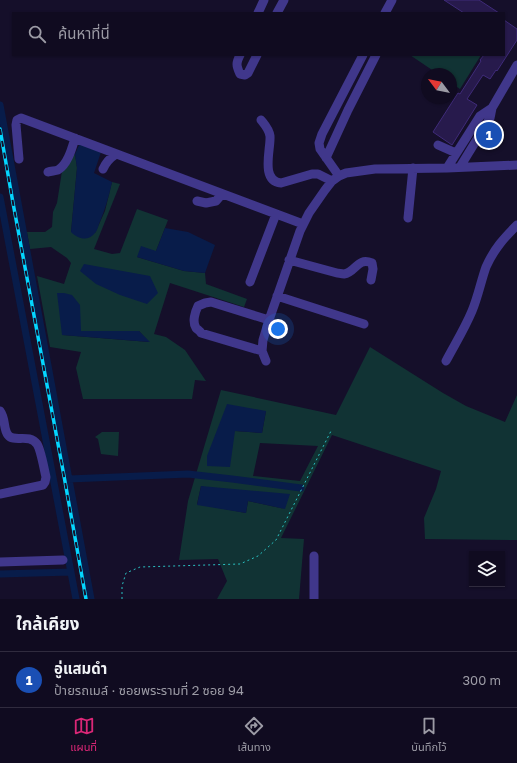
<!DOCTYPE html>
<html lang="th">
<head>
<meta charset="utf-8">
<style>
	body { margin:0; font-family:"Golos Text","Noto Sans Thai",sans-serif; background:#191429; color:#f1f3f6 }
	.controls { position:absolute; right:12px; bottom:12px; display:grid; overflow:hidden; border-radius:0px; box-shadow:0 1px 3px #0004 }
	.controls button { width:36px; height:36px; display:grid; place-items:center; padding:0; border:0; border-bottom:1px solid #302b3e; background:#100b20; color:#f1f3f6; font:20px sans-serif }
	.compass { position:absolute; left:421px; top:68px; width:36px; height:36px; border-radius:50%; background:#100b20; box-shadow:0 1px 3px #0004; rotate:302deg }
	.you { position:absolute; left:278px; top:329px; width:14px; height:14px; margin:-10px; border:3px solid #fff; border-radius:50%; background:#1a73e8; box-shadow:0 0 0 6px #1a73e833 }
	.badge { display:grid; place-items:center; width:26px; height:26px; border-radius:50%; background:#db2777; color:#fff; font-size:13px; font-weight:700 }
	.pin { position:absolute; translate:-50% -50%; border:2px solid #fff; box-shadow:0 1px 4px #0006 }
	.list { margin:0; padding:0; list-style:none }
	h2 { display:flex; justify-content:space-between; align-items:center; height:52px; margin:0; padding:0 16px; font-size:17px }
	h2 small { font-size:13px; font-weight:400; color:#9c9ba5 }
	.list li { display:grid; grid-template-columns:26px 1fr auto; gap:12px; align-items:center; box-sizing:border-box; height:56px; padding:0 16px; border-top:1px solid #302b3e }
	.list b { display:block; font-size:15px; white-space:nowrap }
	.list p { margin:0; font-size:13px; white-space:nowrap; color:#9c9ba5 }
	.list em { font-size:13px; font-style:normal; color:#9c9ba5 }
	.icon { flex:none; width:22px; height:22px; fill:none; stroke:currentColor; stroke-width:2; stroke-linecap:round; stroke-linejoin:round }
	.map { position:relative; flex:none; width:517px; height:599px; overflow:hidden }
	.search { position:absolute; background:#100b20; box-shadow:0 1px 3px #0004; left:12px; right:12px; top:12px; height:44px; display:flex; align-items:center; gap:10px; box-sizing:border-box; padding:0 14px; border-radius:0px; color:#9c9ba5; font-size:15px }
	.sheet { height:108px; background:#100b20 }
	nav { display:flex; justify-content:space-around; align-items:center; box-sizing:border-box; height:56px; border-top:1px solid #302b3e; background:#100b20; font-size:11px; color:#9c9ba5 }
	nav a { display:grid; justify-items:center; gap:2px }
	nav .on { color:#db2777 }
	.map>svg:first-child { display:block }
	.green { fill:#113334; fill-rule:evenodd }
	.water { fill:#081c4a }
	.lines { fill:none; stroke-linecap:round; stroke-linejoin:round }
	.canal { stroke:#081c4a; stroke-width:7 }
	.building { fill:#271a4c; stroke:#3f2b79 }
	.path { stroke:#29c1c2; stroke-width:1; stroke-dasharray:2 3; stroke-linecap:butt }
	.minor { stroke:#40378b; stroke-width:9 }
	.rail-casing { stroke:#04d6ff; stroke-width:3.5 }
	.rail { stroke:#150f2a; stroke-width:2; stroke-dasharray:6; stroke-linecap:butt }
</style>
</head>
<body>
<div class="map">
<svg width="517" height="599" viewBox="0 0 517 599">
	<rect width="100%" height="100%" fill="#150f2a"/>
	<path class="green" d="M410,55H481L460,89L451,83V74H438Z
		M75,154L77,168L71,232L95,233L105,211L112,182L120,184L94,249L112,254L120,253L137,209L168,220L156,251L137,257L184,271L205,273L206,284L247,299L244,307L170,283L154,334L166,337L185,350L206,381L195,380L192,399H83L76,368L81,352L50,347L37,276L64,284L71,263L67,258L51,247L30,249L27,232H45L52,227L53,212L57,203L62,171ZM81,331H139L149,342L63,335Z
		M370,347L443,393L466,406L505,422L517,395V540L425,539L424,518L436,489L441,471L332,435L281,538L304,539L299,599H217L227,581L218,559L179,560L188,501L221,390L336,415ZM266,411L262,433L235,431ZM260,443L318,446L300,481L253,476ZM201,486L285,509L248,501L246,513L197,504Z
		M102,432H119L118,456L101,454L98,439L95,437Z"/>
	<path class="water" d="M80,143L101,152L94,173L112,182C109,196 105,210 99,224C98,227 97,231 95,233C88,242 78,239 71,232L77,168L75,154Z
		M165,228L188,232L215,245L205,273L184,271L137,257L141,246L156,251Z
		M84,264L150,276L158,293L147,304L120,295L96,284L80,271Z
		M57,293H64L72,295L80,305L81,331H139L150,342L62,335Z
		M227,404L266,411L262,433L235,431L230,467L207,466V456Z
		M201,486L290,494L285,509L248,501L246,513L197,505Z"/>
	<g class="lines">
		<path class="canal" d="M0,105L91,599
			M0,197L76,599
			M69,479L188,474L232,479L301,488
			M0,574L71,572"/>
	</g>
	<path class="building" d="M444,0H479L499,13H464Z
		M504,20L517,29V40L497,71L496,70L490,79L483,75L467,99L477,105L452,145L433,132L458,93L460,94L481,61L480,60L484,55H504Z"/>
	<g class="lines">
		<path class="path" d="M122,599V586L126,573L140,567L240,564L258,556L276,540L332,429"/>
		<path class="minor" d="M258,13L264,0
			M277,13L284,0
			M385,13L392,0
			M240,55C236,63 236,65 240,74L245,75L248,73L257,55
			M261,120C265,125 269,129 270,136C271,149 260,181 281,183L312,174H318L332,181
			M438,145L456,153
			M326,158L348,110L376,55
			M19,159L16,125L17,120L21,118L303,224
			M460,167L490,118L492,108L517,65
			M447,168L480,116L492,108
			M103,169C106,162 110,158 116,154
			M48,172C51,171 55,171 58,170C68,164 72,148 75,138
			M339,176L320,149L319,143L322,134L363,55
			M197,201L206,203L216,201L222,194
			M408,218L413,168
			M289,260L337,273C339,273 341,274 344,274C356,272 357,257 372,263L373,269L371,280
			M250,282L276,214
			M277,296L364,324
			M262,351L201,333C200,331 198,330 196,328C192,322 195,312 198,306L205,303L211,302L269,320
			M266,361L262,351L263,340L269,320L300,231L309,213L325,190L332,181L339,176L346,173L375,169L447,168L517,165
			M446,361C455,344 465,328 472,311C478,297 481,281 486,267C494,249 504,238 517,225
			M0,411C6,419 3,429 8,435C14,443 29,433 37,444C41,450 44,469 46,477L45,482L43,485L0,494
			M314,556V599
			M0,562L63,560"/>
		<g class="rail-casing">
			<path id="rail" d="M0,129L13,203L64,476L86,599"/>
		</g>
		<use href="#rail" class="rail"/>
	</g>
</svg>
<div class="controls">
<button><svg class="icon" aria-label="layers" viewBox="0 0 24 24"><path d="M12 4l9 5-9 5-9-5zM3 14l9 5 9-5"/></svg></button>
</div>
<svg class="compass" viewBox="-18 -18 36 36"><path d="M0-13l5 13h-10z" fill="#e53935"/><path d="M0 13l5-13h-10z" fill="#9c9ba5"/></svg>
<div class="you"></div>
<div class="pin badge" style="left:489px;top:135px;background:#1a4fb4">1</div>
<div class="search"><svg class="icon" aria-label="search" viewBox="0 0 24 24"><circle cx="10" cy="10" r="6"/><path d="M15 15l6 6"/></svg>ค้นหาที่นี่</div>
</div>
<section class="sheet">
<h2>ใกล้เคียง<small></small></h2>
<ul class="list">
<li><span class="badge" style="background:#1a4fb4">1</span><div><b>อู่แสมดำ</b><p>ป้ายรถเมล์ · ซอยพระรามที่ 2 ซอย 94</p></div><em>300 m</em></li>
</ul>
</section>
<nav>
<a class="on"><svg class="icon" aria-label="map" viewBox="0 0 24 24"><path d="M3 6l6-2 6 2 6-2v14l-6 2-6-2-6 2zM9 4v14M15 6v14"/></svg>แผนที่</a>
<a><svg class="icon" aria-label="directions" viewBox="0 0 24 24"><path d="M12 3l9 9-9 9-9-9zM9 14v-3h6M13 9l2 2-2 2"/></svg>เส้นทาง</a>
<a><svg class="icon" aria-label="saved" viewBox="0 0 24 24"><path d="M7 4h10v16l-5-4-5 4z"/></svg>บันทึกไว้</a>
</nav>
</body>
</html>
